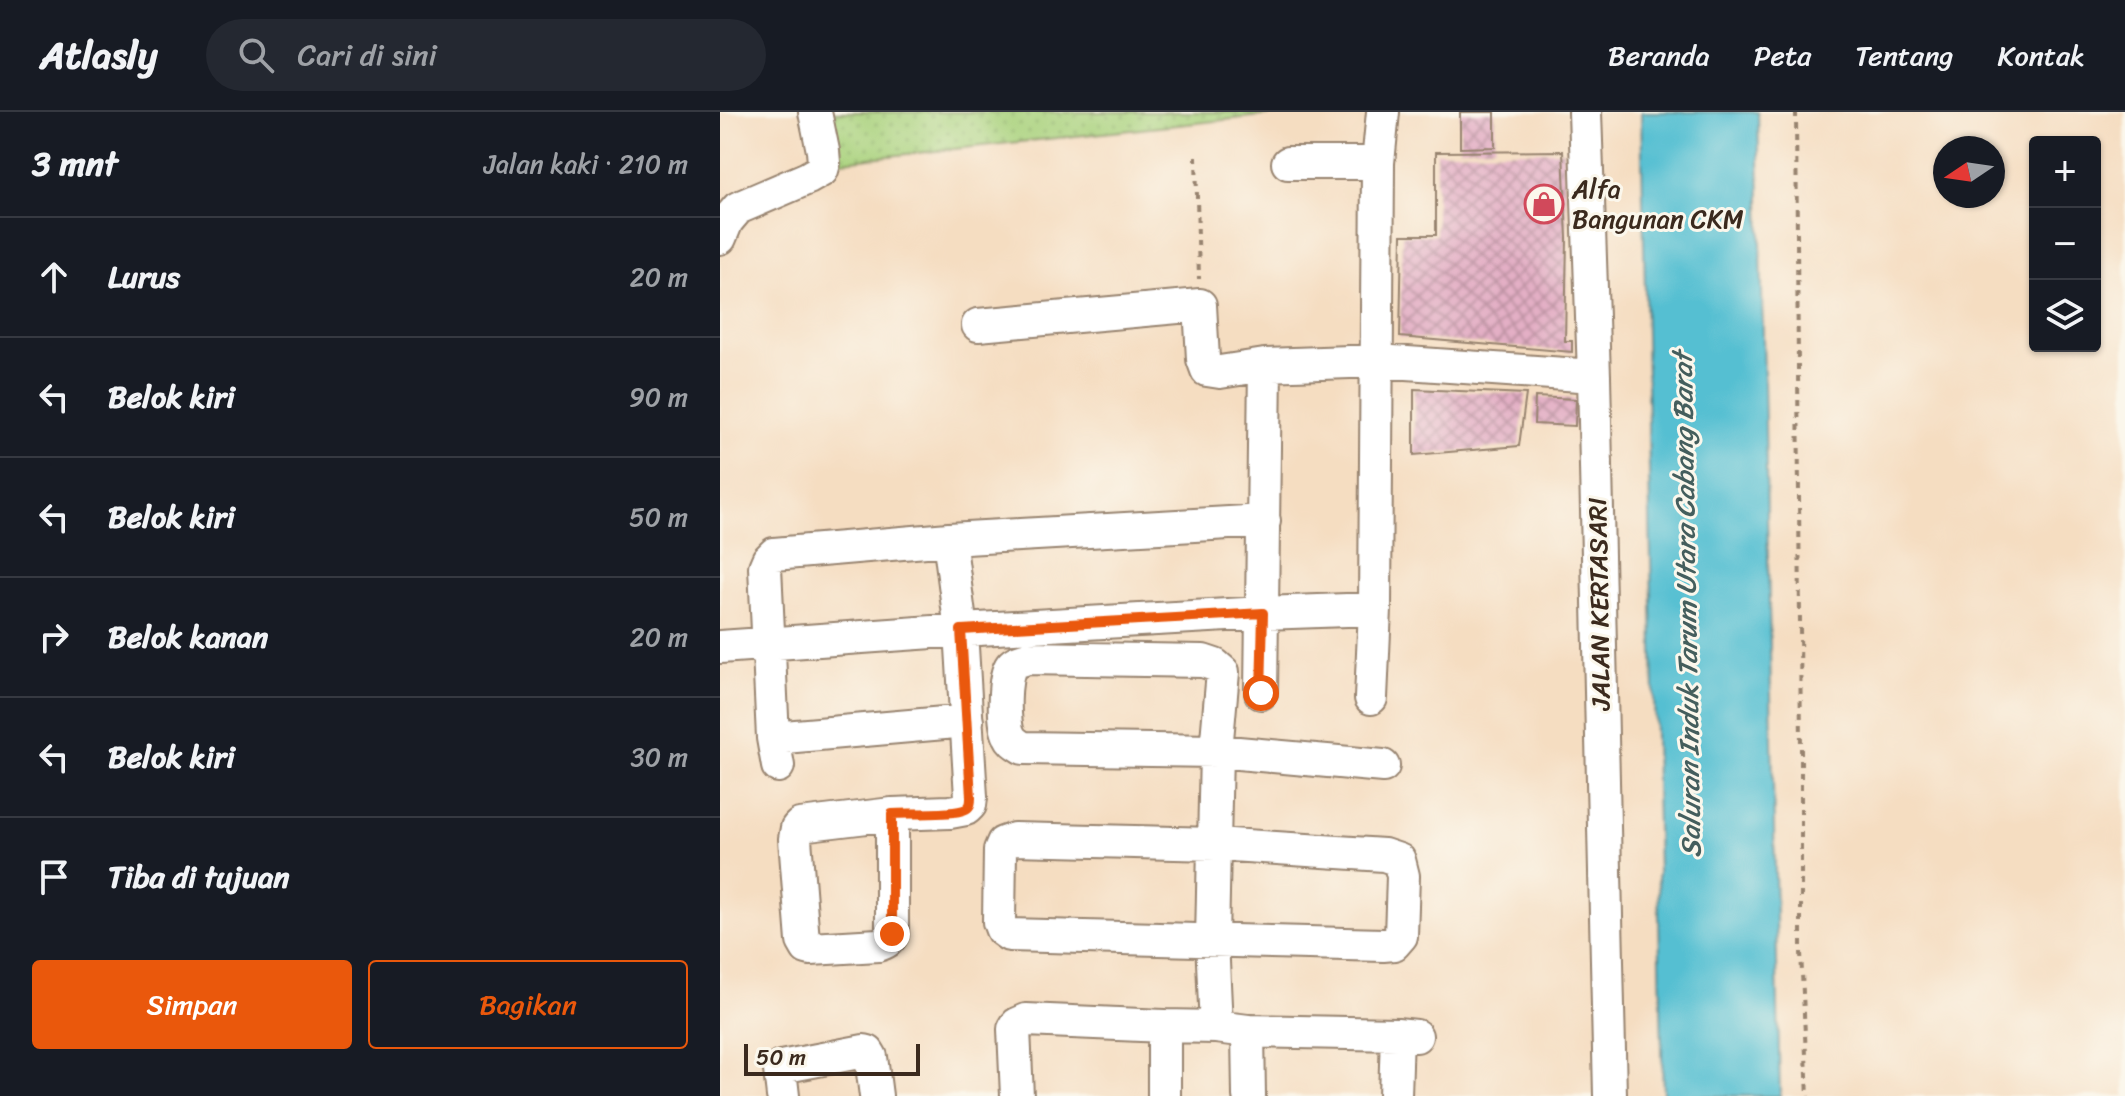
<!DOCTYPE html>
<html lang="id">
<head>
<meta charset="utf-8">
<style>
	body { margin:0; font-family:Sriracha,sans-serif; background:#242831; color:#f1f3f6 }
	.controls { position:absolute; right:24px; top:24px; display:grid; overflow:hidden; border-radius:8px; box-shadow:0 2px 6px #0004 }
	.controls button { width:72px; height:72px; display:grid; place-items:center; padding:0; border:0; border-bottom:2px solid #363941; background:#171b24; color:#f1f3f6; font:40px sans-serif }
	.compass { position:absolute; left:1213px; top:24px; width:72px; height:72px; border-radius:50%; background:#171b24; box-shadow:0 2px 6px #0004; rotate:257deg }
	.scale { position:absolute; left:24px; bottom:20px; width:176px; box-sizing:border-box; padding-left:8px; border:4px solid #3b2a1e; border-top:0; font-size:22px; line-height:28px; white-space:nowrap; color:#3b2a1e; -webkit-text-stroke:6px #fbf7ec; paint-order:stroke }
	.stop { position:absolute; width:24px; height:24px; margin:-18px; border:6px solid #ea580c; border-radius:50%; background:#fff }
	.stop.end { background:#ea580c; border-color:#fff; box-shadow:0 2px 8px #0008 }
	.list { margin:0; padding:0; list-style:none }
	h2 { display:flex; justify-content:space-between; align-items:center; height:104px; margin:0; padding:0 32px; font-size:34px }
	h2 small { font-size:26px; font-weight:400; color:#9ea1a6 }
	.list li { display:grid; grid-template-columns:52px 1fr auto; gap:24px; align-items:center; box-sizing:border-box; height:120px; padding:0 32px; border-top:2px solid #363941 }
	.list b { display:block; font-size:30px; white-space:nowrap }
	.list em { font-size:26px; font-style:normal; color:#9ea1a6 }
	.actions { display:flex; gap:16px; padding:24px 32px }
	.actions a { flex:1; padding:18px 0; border:2px solid #ea580c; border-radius:8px; text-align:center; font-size:28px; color:#ea580c }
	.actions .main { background:#ea580c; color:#fff }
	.icon { flex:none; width:44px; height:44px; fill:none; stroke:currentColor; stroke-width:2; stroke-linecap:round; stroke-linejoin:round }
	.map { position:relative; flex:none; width:1405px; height:984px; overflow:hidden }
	header { display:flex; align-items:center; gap:48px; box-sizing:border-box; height:112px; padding:0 40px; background:#171b24; border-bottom:2px solid #363941 }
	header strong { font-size:38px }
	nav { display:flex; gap:44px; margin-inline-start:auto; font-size:28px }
	.search { width:560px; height:72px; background:#242831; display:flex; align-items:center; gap:20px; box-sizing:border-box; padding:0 28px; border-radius:44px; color:#9ea1a6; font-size:30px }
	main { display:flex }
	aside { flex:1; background:#171b24 }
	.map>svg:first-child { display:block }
	.grass { fill:url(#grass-dots); stroke:#727e4e; stroke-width:2 }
	.water { fill:#55bfd2; stroke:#487478; stroke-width:2 }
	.building { fill:url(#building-cross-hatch) }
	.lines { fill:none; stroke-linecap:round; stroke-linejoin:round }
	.minor-casing { stroke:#988470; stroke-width:36 }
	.path { stroke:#988470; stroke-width:4; stroke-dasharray:6 6; stroke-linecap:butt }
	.minor { stroke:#fff; stroke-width:32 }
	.route { stroke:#ea580c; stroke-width:10 }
	.labels { text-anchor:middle; stroke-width:6; stroke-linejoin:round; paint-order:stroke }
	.poi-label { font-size:26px; fill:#3b2a1e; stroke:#fbf7ec; text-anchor:start }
	.street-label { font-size:26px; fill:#3b2a1e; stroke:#fbf7ec }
	.water-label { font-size:28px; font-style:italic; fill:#445e5d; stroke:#fbf7ec }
</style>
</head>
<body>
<header>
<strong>Atlasly</strong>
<div class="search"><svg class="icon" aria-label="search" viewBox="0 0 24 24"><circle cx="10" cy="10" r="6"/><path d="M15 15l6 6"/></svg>Cari di sini</div>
<nav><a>Beranda</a><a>Peta</a><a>Tentang</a><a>Kontak</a></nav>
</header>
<main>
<aside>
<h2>3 mnt<small>Jalan kaki · 210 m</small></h2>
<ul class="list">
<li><svg class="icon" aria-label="ahead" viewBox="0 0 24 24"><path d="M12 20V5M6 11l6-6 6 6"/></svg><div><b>Lurus</b></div><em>20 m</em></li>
<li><svg class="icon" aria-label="left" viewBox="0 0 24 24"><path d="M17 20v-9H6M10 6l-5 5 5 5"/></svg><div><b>Belok kiri</b></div><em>90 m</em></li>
<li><svg class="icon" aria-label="left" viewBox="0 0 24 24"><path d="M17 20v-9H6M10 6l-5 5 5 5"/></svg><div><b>Belok kiri</b></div><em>50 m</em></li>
<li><svg class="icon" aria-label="right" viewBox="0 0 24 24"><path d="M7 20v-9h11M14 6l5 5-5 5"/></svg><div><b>Belok kanan</b></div><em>20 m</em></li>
<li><svg class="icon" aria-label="left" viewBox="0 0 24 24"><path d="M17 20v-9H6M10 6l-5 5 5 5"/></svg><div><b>Belok kiri</b></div><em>30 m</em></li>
<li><svg class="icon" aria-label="arrive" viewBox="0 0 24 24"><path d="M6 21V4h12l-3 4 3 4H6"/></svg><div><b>Tiba di tujuan</b></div></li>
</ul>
<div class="actions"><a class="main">Simpan</a><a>Bagikan</a></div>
</aside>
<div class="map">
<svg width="1405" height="984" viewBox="0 0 1405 984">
	<defs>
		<pattern id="grass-dots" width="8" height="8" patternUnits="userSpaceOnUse" patternTransform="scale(2)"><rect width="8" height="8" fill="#a9d27d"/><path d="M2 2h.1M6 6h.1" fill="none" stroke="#92b46c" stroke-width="1.8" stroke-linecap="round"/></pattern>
		<pattern id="building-cross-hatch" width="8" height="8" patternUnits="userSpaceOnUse" patternTransform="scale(2)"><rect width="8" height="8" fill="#e3afc5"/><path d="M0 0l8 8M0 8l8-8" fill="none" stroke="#b98f9f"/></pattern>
	</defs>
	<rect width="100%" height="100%" fill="#fbf7ec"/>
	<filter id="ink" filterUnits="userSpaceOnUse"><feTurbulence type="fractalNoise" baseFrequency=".0125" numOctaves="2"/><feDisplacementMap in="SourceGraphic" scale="16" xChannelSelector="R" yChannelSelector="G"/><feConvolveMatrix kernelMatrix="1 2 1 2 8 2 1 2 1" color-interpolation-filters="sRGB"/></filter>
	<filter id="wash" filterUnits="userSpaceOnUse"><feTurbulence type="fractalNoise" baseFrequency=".006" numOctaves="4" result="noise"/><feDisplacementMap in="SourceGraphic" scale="32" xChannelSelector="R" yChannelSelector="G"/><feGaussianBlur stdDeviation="1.8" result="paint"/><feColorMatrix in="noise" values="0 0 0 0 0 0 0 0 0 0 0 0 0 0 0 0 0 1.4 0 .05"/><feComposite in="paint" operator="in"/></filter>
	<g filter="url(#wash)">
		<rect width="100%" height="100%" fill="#f5ddc1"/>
		<path class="grass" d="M96,0H578L104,51Z"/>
		<path class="water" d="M921,0H1038L1060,984H943Z"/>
		<g id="blocks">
			<path class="building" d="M740,0H775V35L740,36Z
				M843,39L847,126L845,229H852V240L680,225L682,123H716V40Z
				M694,277L806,282L799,334L694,343Z
				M815,285L856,287L855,314L814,312Z"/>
		</g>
	</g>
	<g filter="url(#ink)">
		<use href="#blocks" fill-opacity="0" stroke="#988470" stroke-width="2"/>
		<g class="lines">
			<g class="minor-casing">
				<path id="minor" d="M865,0L874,264L890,984
					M568,51H658
					M0,126L7,109L18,96L88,66L102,58L104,51L103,39L95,0
					M258,213L480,193L483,247L487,258L500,260L545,253L658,249L874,264
					M0,535L241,518L543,501L655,497L658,51L663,0
					M541,581L545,253
					M651,586L655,497
					M53,626L247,609
					M58,654L53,626L45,455L48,448L54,442L229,427L544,409
					M172,702V822C169,829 165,831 158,833L91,837L87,836L83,829L75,727L77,716L80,713L172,702L230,700L246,697L250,693L251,685L241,518L229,427
					M294,727L495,732L664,743L679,748L683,764L681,824L674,832L663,833L289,823L282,818L279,810L280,738L283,731Z
					M496,915L492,828L496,639L503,560L495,553L483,549L308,546C302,548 295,549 291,554C283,564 283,612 289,623C292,630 297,632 303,636L496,639L663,654
					M528,919L677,922L696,924
					M63,984L60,958L61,955L144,939L148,940L151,945L156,984
					M297,984L294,917L297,912L306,908L444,914
					M444,984V914L496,915L528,919L529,984
					M675,984L677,922"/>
			</g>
			<path class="path" d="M1076,0L1081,640V840L1088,984
				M476,44L479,167"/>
			<use href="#minor" class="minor"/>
		</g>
	</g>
	<g class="lines" filter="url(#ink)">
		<path class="route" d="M172,822V702C186,701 236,703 246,697C251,694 251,690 251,685L241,518L543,501L541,581"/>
	</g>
	<defs>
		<g id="shop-ring" transform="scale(2)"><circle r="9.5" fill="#fbf7ec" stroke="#d1495b" stroke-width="1.5"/><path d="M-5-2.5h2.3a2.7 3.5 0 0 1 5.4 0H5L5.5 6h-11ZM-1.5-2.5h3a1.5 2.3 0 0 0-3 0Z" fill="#d1495b"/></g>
	</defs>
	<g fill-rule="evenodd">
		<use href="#shop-ring" x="824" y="92"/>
	</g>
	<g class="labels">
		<g class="poi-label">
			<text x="852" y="86">Alfa<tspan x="852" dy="30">Bangunan CKM</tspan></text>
		</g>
		<g class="street-label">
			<text transform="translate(879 492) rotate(-91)" y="9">JALAN KERTASARI</text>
		</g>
		<g class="water-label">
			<text transform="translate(966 493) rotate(-91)" y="10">Saluran Induk Tarum Utara Cabang Barat</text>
		</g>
	</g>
</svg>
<div class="controls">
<button>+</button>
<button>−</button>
<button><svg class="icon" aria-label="layers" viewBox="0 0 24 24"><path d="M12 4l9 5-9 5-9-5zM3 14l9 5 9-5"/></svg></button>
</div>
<svg class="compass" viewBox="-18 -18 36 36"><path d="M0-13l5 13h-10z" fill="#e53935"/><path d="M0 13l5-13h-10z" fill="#9ea1a6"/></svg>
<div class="scale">50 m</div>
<div class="stop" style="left:541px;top:581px"></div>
<div class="stop end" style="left:172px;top:822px"></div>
</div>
</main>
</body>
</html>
